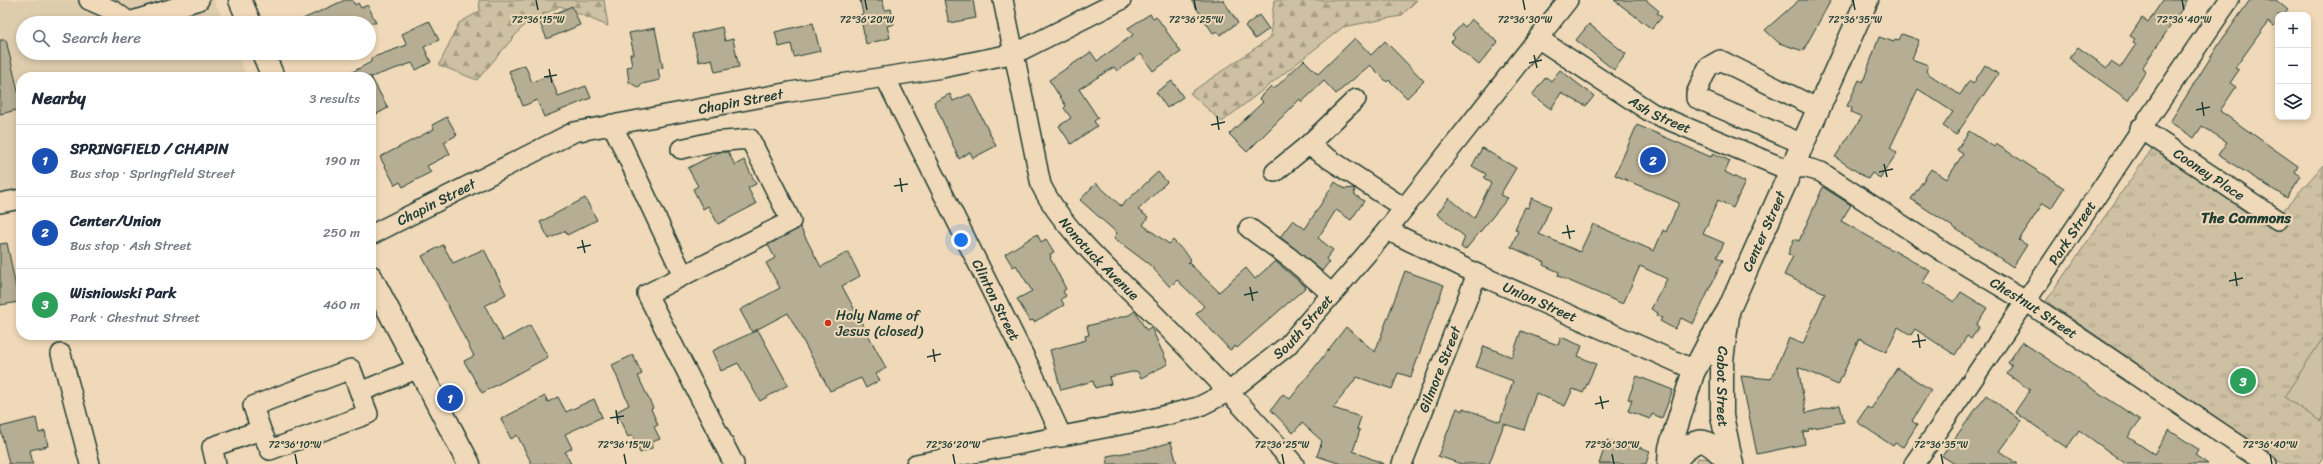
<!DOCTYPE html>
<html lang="en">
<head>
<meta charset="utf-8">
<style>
	body { margin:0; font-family:Sriracha,sans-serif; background:#f6f6f7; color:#1f2937 }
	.controls { position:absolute; right:12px; top:12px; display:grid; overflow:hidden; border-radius:8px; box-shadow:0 2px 6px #0003 }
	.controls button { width:36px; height:36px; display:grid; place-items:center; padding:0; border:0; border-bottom:1px solid #e0e1e3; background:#fff; color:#1f2937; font:20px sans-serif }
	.you { position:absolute; left:961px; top:240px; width:14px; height:14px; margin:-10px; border:3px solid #fff; border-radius:50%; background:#1a73e8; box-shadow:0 0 0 6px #1a73e833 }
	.badge { display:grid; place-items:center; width:26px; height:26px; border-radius:50%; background:#111827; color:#fff; font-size:13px; font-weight:700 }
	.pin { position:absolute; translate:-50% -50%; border:2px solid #fff; box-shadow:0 1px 4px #0006 }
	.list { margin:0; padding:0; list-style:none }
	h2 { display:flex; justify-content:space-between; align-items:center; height:52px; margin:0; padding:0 16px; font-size:17px }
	h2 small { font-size:13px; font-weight:400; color:#747a83 }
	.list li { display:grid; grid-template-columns:26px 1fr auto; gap:12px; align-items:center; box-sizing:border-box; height:72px; padding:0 16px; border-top:1px solid #e0e1e3 }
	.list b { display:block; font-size:15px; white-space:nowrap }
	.list p { margin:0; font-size:13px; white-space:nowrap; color:#747a83 }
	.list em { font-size:13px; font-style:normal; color:#747a83 }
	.icon { flex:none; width:22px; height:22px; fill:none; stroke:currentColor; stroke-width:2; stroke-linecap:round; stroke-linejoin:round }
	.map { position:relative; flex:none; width:2323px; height:464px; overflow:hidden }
	.search { position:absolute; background:#fff; box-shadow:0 2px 6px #0003; left:16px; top:16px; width:360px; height:44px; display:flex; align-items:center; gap:10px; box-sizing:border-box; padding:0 14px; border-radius:22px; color:#747a83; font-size:15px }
	.panel { position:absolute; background:#fff; box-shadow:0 2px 6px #0003; left:16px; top:72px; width:360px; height:268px; border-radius:16px }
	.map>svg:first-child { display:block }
	.built { fill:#deccad }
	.grass { fill:url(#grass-tufts); stroke:#767e6b }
	.forest { fill:url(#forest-firs); stroke:#767e6b }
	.pitch { fill:#cec0a2; stroke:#767e6b }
	.building { fill:#b5ae94; stroke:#1f3d34 }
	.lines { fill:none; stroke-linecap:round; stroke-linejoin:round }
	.minor-casing { stroke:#1f3d34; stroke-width:22 }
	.major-casing { stroke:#1f3d34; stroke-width:25 }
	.minor { stroke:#f0d9b8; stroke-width:19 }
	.major { stroke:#f0d9b8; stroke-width:22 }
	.ticks { fill:none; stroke:#1f3d34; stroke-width:1.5 }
	.poi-dot { fill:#c8321e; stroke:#f0d9b8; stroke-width:1.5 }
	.labels { text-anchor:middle; stroke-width:4; stroke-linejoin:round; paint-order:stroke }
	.street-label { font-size:14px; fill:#1f3d34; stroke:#f0d9b8 }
	.poi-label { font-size:14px; fill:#1f3d34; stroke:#f0d9b8; text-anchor:start }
	.neighbourhood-label { font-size:15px; font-weight:bold; fill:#1f3d34; stroke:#f0d9b8 }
	.ticks-label { font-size:10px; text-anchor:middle; fill:#1f3d34; stroke:#f0d9b8; stroke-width:4; stroke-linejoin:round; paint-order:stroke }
</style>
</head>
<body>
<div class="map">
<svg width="2323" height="464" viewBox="0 0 2323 464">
	<defs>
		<pattern id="grass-tufts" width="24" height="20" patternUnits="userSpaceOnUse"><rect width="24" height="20" fill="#cec0a2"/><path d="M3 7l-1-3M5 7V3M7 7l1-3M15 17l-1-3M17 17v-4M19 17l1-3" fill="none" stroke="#a79d85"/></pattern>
		<pattern id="forest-firs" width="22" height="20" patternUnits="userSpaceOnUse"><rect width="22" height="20" fill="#cec0a2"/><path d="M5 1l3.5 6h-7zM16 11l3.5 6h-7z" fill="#a79d85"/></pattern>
	</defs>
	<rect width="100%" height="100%" fill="#f0d9b8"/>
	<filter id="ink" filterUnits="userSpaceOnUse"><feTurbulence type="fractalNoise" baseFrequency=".025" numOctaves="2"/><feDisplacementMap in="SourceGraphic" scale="8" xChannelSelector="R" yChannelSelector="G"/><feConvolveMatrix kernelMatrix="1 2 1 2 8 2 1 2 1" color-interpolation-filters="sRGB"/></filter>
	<g filter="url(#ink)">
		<path class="built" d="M0,0H214L224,23H23V53H237L247,77H21V189L0,193Z"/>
		<path class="grass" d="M2154,146L2268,228L2323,165V457L2318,464H2283L2046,301Z
			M1698,458L1713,459V464H1696Z"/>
		<path class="forest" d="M479,0H604L608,26L560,6L525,24L477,80L439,65L459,23L480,11Z
			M1274,0H1417L1401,16L1343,27L1222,122L1190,93L1270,38Z"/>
		<path class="pitch" d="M2323,338V416L2320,421L2284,397Z"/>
		<path class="building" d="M345,0H352L355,5L358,3L361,8L368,5L376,23H294Z
			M860,0H882L885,10L891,9L894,24L887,26L890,38L866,44L860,15L863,14Z
			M944,0H973L976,18L949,23Z
			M1191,0H1223L1238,23L1220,35L1217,31L1213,33Z
			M1614,0H1646L1659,11L1657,13L1662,17L1652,29Z
			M1799,0H1831L1803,51L1779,43L1765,30Z
			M2163,0H2188L2142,68L2146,71L2128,100L2069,58L2078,47L2107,68L2111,62L2120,68L2136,44L2133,42L2135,39L2130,36L2142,18L2148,22Z
			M2250,0H2276L2288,10L2284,15H2278V23L2274,27L2268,22L2235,68L2239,70L2230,83L2236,87L2220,111L2298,166L2295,172L2301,176L2287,198L2218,155L2227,142L2202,126L2194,138L2170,122L2221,41Z
			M572,6L580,25L547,39L539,21Z
			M1150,14L1153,18L1156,16L1181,52L1153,71L1141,54L1117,71L1114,67L1079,89L1098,118L1094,121L1097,126L1071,144L1059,126L1071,118L1064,108L1066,106L1049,80L1091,52L1097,61L1133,35L1128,28Z
			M1259,15L1269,29L1255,39L1245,26Z
			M1471,19L1498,42L1479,65L1451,42L1455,38L1452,35L1462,24L1465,27Z
			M429,21L439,40L424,47L431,62L416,70L412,63L371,77L388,108L371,117V77H343L371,62V58L407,45L402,34Z
			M813,23L820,51L794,57L791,44L779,47L775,32Z
			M1589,24L1626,54L1614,70L1576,40Z
			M722,27L725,41L733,39L739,67L715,72L712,59L699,62L692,34Z
			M655,28L663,68L658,69L660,80L642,84L639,88L629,82L627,67L632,66L630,54H634L629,33Z
			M1902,34L1919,40L1912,59L1928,65L1926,72L1960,95L1969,81L1973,84L1985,65L1998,74L1956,135L1943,126L1953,112L1918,89L1890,148L1897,153L1880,178L1872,173L1868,179L1835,157L1862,117L1851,112L1852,108L1847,106L1859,80L1863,82L1879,37L1894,42L1895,39L1899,40Z
			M1355,38L1371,55L1385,41L1424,81L1407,98L1389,80L1387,82L1370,65L1336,94L1324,81L1302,102L1300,99L1247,152L1229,134L1263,102L1259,98L1271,86L1274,89L1304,60L1318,74Z
			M0,40H6L21,104V109L0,114Z
			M525,65L532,82L550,75L558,96L586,86L591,98L544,117L537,100L523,106L509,71Z
			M1560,70L1594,96L1586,106L1561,93L1551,109L1532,95L1546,77L1551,81Z
			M1172,81L1183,97L1167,108L1156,92Z
			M950,94L953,101L970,94L996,146L973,158L970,152L959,159L934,102Z
			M447,117L457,135L444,142L450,154L427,166L431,172L403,187L400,182L395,185L380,157L434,129L432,125Z
			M1637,125L1711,157L1713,153L1730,161L1725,172L1745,182L1733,208L1718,200L1703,234L1724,243L1717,257L1723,260L1693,324L1681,318L1675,329L1660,321L1662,318L1657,316L1658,313L1651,309L1667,279L1640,266L1623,304L1558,276L1559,272L1543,265L1544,262L1511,247L1518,231L1515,229L1525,207L1528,208L1532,198L1551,206L1539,234L1580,252L1593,224L1654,251L1663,230L1666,232L1679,203L1615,175Z
			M1969,131L1994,147L1996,144L2064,188L2051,208L2043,203L2019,240L2027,245L2013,267L1911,199L1931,169L1947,179L1963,154L1957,150Z
			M1482,148L1516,168L1500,195L1508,198L1465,250L1461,247L1465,237L1437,214L1449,198L1474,218L1491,183L1484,178L1486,174L1472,166Z
			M719,152H728L735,165L744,160L756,184L748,188L756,204L718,224L708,206L703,209L693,189L698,186L688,168Z
			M1158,172L1167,182L1138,210L1148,217L1143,225L1169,244L1173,240L1191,259L1188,262L1219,292L1246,268L1255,279L1275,261L1306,287L1237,348L1235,346L1230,350L1196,314L1204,306L1177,280L1170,287L1150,265L1114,238L1117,233L1080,200L1096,183L1121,206Z
			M1335,182L1345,189L1354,188L1355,195L1364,201L1351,220L1336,210L1318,238L1333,250L1326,259L1329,262L1322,271L1280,237L1293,220L1305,229Z
			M1823,187L1851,205L1841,221L1930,271L1923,282L1954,302L1961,292L1987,308L1976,325L1979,327L1971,339L1967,336L1955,355L1915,329L1911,335L1898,327L1886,352L1859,338L1838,385L1798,367L1806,413L1840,405L1844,422L1808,429L1809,431L1803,432L1805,444L1757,454L1741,376L1771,379L1789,338L1803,344L1825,293L1784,275L1793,256L1788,254L1794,239L1799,241Z
			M585,198L597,220L567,235L565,231L549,239L540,222Z
			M800,227L821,267L848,252L860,276L842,286L886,368L876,374L880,380L866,388L861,378L830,391L788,313L752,332L740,310L780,288L766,263L775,258L768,245Z
			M1037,234L1041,242L1046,239L1054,252L1050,254L1051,257L1050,258L1066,289L1063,291L1066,296L1061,299L1064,305L1034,322L1033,320L1030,321L1017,299L1032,291L1016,265L1013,267L1005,254Z
			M7,243L19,302L0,305V244Z
			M443,245L453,263L484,249L506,294L485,306L503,340L530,325L548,357L482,393L464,361L474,356L422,256Z
			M1405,271L1444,285L1411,377L1398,373L1392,389L1357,377L1333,408L1361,417L1357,429L1360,430L1353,451L1384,464H1341L1317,456L1322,441L1302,423L1293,433L1271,410L1283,394L1290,399L1346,327L1375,352Z
			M1135,311L1146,330L1151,327L1168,364L1141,378L1137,371L1109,377L1111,384L1095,388L1093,381L1061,390L1050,350L1086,340L1085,336L1089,335L1087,326L1129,315Z
			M758,330L788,385L760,401L738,363L721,371L712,351Z
			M1521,331L1558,345L1561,337L1582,346L1578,356L1596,364L1583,393L1573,389L1565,406L1536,393L1524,430L1504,424L1489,464H1461L1438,456L1457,408L1462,411L1463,408L1500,422L1513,381L1476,367L1484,346L1512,357Z
			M2022,342L2140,420L2128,437L2154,454L2169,430L2198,449L2195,455L2208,464H2126L2079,430L2067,448L2015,412L2030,390L2007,374L2012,366L2008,363Z
			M633,355L642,374L638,376L653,408L651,409L658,425L654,427L660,439L652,442L654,447L640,453L632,435L628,437L616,412L629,405L612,365Z
			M1897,368L1931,390L1912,421L1917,425L1903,447L1895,443L1893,446L1857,422L1867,407L1871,409Z
			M1637,376L1673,390L1662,418L1652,414L1650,419L1628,411L1632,400L1628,399Z
			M1986,395L2021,421L1999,451L2018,464H1955L1942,456Z
			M545,396L548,402L558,397L566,412L594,399L602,417L565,434L572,448L565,452L571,464H532L517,435L511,439L501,419Z
			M36,418L39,433L45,431L48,446L30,450L33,464H9L0,427Z
			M1607,440L1626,447L1627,443L1650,451L1646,464H1599Z
			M1171,442L1177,464H1108L1107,456L1152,448Z"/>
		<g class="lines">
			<g class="minor-casing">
				<g id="minor">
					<path d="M89,0L114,11L129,22L199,0"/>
					<path id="s1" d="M1003,0L1041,185C1064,232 1120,280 1157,317C1204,365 1250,414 1294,464"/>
					<path id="s2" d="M1539,39L1652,113L1781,167L1807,168L1821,172L1945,253L2027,302L2267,464"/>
					<path id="s3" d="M885,77L1034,376L1062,437"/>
					<path d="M612,124L683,275"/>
					<path id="s4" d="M2140,128L2278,220"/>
					<path d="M1803,144L1696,98V94L1708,67L1720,60L1819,109"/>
					<path d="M1308,145L1356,99"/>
					<path d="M681,149L712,142L750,139L791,221L647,294L734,464"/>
					<path d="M1275,172L1308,145L1404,208"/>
					<path d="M0,203L21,199"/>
					<path d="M1249,228L1290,258L1332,294"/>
					<path id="s5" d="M1387,230L1477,274L1695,370"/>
					<path id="s6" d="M371,235L574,132L790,92L942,68L1016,53L1121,0"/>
					<path d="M61,354L90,464"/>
					<path d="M360,392L419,368"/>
					<path d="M216,464L212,447L261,430L270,450L368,414L351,369L253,406L261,430"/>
					<path id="s7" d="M916,464L1151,419L1198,407L1230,391L1287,346L1332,294L1387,230L1568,0"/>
					<path id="s8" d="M1402,464L1477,274"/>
					<path id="s9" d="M1914,464C2022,311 2123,154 2229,0"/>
				</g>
			</g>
			<g class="major-casing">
				<g id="major">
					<path d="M240,0L250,23"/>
					<path d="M263,53L273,77"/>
					<path d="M371,277L469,464"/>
					<path id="s10" d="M1728,316L1722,360V416L1732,464"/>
					<path id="s11" d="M1669,464L1670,448L1693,373L1707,346L1729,309L1867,0"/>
					<path d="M1673,464C1698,432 1705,436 1730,464"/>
				</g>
			</g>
			<use href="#minor" class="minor"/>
			<use href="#major" class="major"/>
		</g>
	</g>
	<path class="ticks" d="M536,0L538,10M865,0L867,10M1194,0L1196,10M1523,0L1525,10M1853,0L1855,10M2182,0L2184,10M1534,55L1537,68M1529,63L1542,60M549,69L552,83M544,77L557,75M2202,102L2204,116M2196,110L2210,107M1217,116L1219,130M1211,125L1225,122M1884,164L1887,177M1879,172L1893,169M900,178L902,192M894,186L908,184M1567,225L1570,239M1562,233L1575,231M582,240L585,253M577,248L591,245M2235,272L2237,286M2229,281L2243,278M1250,287L1253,301M1244,295L1258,292M1918,334L1920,348M1912,342L1926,340M933,349L935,362M927,357L941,354M1600,396L1603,409M1595,404L1609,401M616,410L618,424M610,418L624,416M295,454L297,464M624,454L626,464M953,454L955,464M1282,454L1284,464M1612,454L1614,464M1941,454L1943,464M2270,454L2272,464"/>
	<circle class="poi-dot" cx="828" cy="323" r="4"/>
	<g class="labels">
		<g class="street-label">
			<text dy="5" stroke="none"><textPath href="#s6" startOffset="397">Chapin Street</textPath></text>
			<text dy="5" stroke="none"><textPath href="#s2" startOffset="143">Ash Street</textPath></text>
			<text dy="5" stroke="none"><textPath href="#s4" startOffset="83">Cooney Place</textPath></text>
			<text dy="5" stroke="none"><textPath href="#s6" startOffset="73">Chapin Street</textPath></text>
			<text dy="5" stroke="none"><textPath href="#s11" startOffset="253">Center Street</textPath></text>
			<text dy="5" stroke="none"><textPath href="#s9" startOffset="280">Park Street</textPath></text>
			<text dy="5" stroke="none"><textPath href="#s1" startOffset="283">Nonotuck Avenue</textPath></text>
			<text dy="5" stroke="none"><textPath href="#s3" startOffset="249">Clinton Street</textPath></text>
			<text dy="5" stroke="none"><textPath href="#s5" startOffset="169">Union Street</textPath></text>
			<text dy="5" stroke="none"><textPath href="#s2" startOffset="568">Chestnut Street</textPath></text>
			<text dy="5" stroke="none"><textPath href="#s7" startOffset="421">South Street</textPath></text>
			<text dy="5" stroke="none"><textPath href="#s8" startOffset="102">Gilmore Street</textPath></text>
			<text dy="5" stroke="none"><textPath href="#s10" startOffset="71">Cabot Street</textPath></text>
		</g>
		<g class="poi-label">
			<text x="836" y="320">Holy Name of<tspan x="836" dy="16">Jesus (closed)</tspan></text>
		</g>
		<g class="neighbourhood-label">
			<text x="2246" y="223">The Commons</text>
		</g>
	</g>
	<g class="ticks-label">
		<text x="538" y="23">72°36'15"W</text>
		<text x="867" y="23">72°36'20"W</text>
		<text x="1196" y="23">72°36'25"W</text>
		<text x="1525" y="23">72°36'30"W</text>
		<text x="1855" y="23">72°36'35"W</text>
		<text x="2184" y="23">72°36'40"W</text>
		<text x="295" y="448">72°36'10"W</text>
		<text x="624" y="448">72°36'15"W</text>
		<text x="953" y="448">72°36'20"W</text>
		<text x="1282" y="448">72°36'25"W</text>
		<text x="1612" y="448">72°36'30"W</text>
		<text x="1941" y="448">72°36'35"W</text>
		<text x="2270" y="448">72°36'40"W</text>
	</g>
</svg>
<div class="controls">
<button>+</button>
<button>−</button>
<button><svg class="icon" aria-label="layers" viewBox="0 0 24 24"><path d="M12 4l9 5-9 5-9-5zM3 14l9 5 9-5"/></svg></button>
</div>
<div class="you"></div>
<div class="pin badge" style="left:450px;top:398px;background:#1a4fb4">1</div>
<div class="pin badge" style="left:1653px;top:160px;background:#1a4fb4">2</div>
<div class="pin badge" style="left:2243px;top:381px;background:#2e9e5b">3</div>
<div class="search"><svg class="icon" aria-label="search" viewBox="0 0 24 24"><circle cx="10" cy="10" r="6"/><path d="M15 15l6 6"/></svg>Search here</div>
<section class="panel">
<h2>Nearby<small>3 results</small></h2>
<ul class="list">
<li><span class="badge" style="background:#1a4fb4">1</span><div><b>SPRINGFIELD / CHAPIN</b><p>Bus stop · Springfield Street</p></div><em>190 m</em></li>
<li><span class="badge" style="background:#1a4fb4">2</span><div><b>Center/Union</b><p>Bus stop · Ash Street</p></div><em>250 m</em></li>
<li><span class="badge" style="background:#2e9e5b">3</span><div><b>Wisniowski Park</b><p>Park · Chestnut Street</p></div><em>460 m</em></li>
</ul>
</section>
</div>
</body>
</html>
